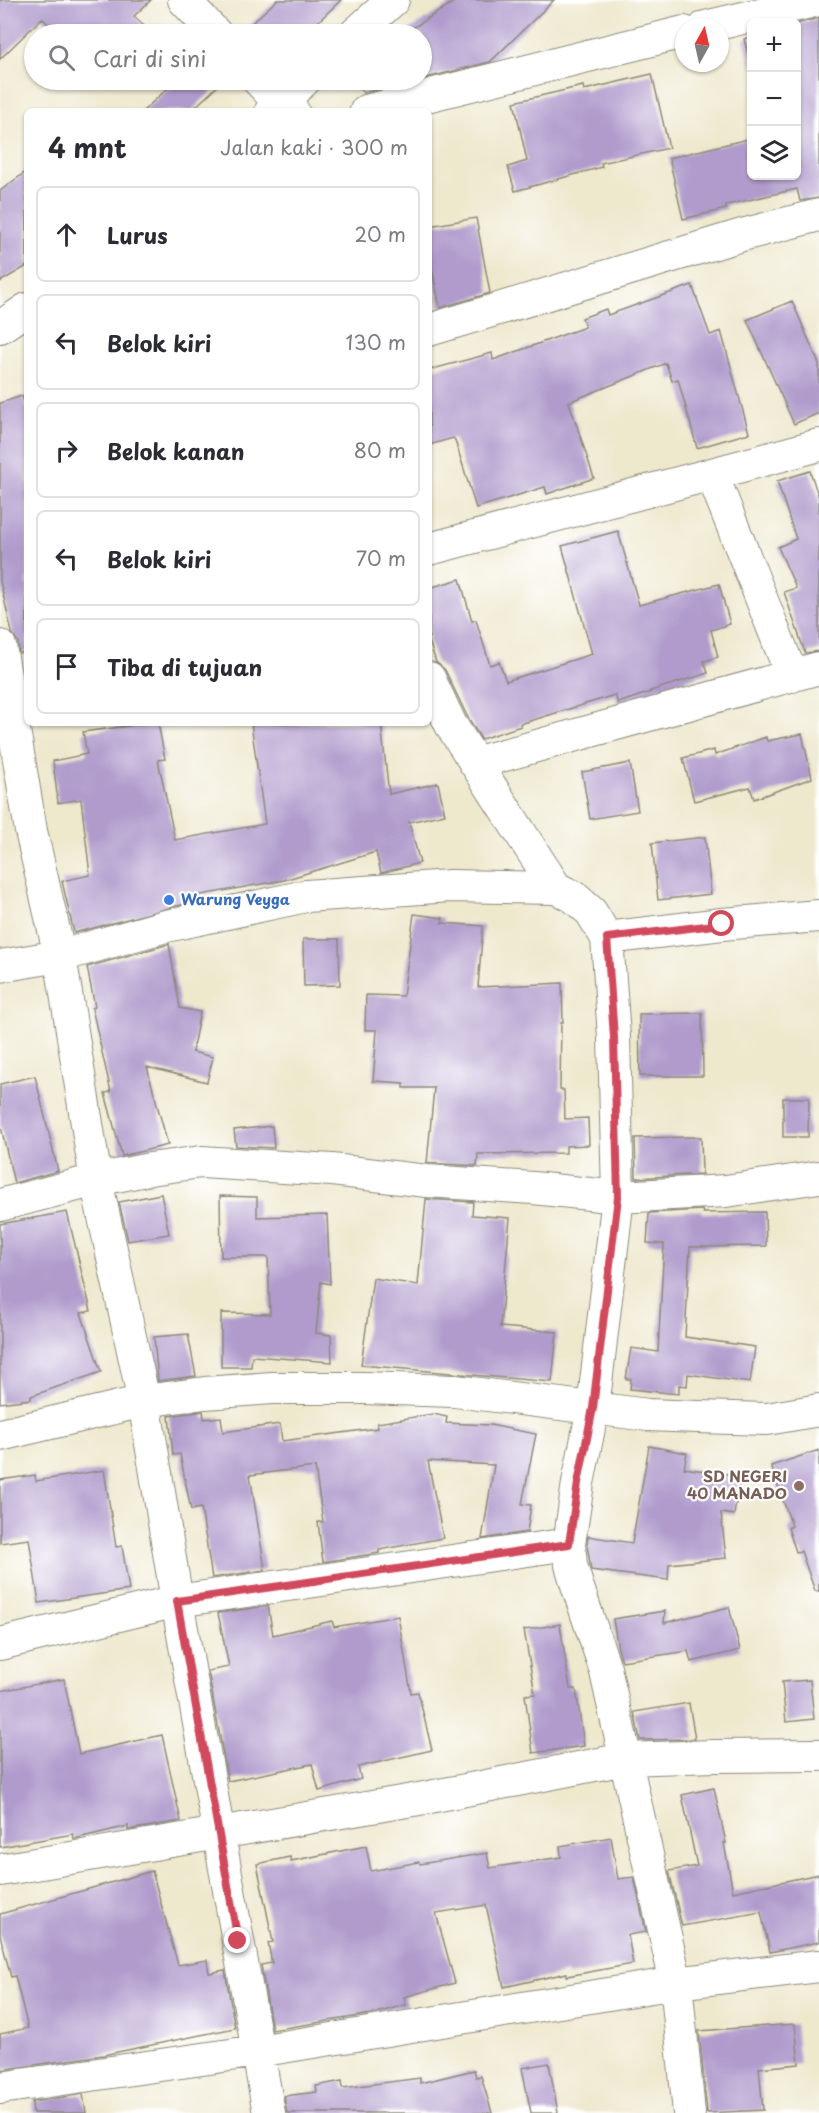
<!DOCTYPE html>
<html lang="id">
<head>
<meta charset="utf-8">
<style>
	body { margin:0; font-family:"Playpen Sans",sans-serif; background:#f7f7f7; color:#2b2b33 }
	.controls { position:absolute; right:18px; top:18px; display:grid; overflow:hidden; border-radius:9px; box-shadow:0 2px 4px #0004 }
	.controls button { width:54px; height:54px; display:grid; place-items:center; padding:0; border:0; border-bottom:2px solid #e1e1e2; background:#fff; color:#2b2b33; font:30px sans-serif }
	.compass { position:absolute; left:675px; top:18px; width:54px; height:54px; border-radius:50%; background:#fff; box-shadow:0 2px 4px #0004; rotate:8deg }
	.stop { position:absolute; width:18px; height:18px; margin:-14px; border:4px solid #d1495b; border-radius:50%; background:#fff }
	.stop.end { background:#d1495b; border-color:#fff; box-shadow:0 2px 6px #0008 }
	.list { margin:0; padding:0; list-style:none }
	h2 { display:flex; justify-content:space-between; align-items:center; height:78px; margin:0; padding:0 24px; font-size:26px }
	h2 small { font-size:20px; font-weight:400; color:#7c7c81 }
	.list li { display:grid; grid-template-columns:39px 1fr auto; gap:18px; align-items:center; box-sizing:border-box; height:96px; margin:0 12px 12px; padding:0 12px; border:2px solid #e1e1e2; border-radius:9px }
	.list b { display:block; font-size:22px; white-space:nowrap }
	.list em { font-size:20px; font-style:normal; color:#7c7c81 }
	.icon { flex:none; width:33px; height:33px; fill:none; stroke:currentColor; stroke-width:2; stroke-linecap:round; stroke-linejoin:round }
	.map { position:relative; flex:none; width:819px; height:2113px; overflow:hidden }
	.search { position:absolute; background:#fff; box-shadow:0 2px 4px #0004; left:24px; top:24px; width:408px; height:66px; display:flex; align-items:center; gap:15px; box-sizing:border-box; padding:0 21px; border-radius:33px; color:#7c7c81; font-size:22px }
	.panel { position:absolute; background:#fff; box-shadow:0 2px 4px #0004; left:24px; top:108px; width:408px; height:618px; border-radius:9px }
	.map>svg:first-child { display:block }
	.building { fill:#b09bcc }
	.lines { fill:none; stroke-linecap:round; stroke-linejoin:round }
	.minor-casing { stroke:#8c8a7c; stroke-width:34 }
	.minor { stroke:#fff; stroke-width:32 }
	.route { stroke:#d1495b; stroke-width:8 }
	.shop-dot { fill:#3f7fe0; stroke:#fff; stroke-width:2 }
	.education-dot { fill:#8d6e63; stroke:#fff; stroke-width:2 }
	.labels { text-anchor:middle; stroke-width:4.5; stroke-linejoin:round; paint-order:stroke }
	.shop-label { font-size:15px; font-weight:bold; fill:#366cbe; stroke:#fff; text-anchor:start }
	.education-label { font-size:15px; font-weight:bold; fill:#785e54; stroke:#fff; text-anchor:end }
</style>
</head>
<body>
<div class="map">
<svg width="819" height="2113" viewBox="0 0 819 2113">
	<rect width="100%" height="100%" fill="#fff"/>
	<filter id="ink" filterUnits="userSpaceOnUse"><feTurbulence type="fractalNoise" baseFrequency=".0167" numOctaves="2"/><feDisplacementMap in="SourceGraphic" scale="12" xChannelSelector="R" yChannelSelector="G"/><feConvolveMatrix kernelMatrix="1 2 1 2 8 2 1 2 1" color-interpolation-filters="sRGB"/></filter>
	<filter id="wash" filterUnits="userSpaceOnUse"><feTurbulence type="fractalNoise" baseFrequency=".008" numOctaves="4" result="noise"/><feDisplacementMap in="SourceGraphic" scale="24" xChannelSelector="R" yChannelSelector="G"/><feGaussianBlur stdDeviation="1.35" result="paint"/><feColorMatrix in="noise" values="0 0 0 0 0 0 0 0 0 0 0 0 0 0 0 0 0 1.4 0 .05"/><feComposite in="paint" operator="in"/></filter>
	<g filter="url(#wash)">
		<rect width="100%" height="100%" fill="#eee8cd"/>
		<g id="blocks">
			<path class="building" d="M0,0H151L134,16L152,34H58L42,18L0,59Z
				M277,0H341L305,34H240Z
				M457,0H554L490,62L422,79V34H403Z
				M819,18V198L800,201L797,189L726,205V209L683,219L669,158L752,138V176H796V24Z
				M752,36V70L744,39Z
				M652,74L669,148L601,163L602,167L515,191L508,167L527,161L514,102L583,86L584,90Z
				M177,80H224L191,111H143Z
				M357,80H418L363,93Z
				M27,171V266L0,282V191Z
				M476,218L490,293L440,308L429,255V226Z
				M692,285L710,335L721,331L749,433L697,448L678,379L672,381L666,363L569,402L594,478L547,494L545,487L476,508L455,440L453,438L429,445V370L492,353L493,360L585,327L582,318L606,309L608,315Z
				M792,301L819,364V413L794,424L747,320Z
				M22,396L27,410V652L19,653L18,642L12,633L0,581V403Z
				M810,471L819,498V651L805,653L784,592L796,588L778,547L796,539L777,481Z
				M618,531L639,605L719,584L730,624L711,630L718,657L704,661L708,673L650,691L651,692L618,703L615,695L520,724L521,726L481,739L467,716L445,670L436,662L429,641V588L460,579L472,621L476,620L490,665L499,662L506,681L592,654L562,546Z
				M151,723H158L165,759L158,760L175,840L265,824L251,723H381L389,794L438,783L445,814L409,822L420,863L381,873L376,852L284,880L184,898L185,904L74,933L62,881L90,875L81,799L58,803L53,761L87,754L83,732Z
				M802,734L812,778L754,799L750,787L694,801L683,758L714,750L715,755L766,737L767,741Z
				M630,763L638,811L590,819L582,772Z
				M705,837L711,894L658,900L652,843Z
				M414,914L443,918L442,923L483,926L478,987L562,983L563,1023H561L560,1090H564L565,1119L588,1118L589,1145L566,1146V1153L478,1154L477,1166L427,1163L434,1088H404V1083L373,1081L377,1030H365L366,995L403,996Z
				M303,939H339L340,985L304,986Z
				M169,944L180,1008L200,1012L192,1052L213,1057L207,1082L147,1067L168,1145L122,1156L105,1093L111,1092L92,1008L95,1007L87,967Z
				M702,1013L703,1076H640L639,1014Z
				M35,1076L58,1171L14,1183L0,1123V1084Z
				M783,1098H809L808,1137H783Z
				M272,1126L274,1148L236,1146L234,1130Z
				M701,1137L702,1174L636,1178L635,1138Z
				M161,1194L169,1234L128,1241L119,1202Z
				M220,1196L257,1197V1217L327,1215L330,1284L321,1282L316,1333L331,1335L332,1362L252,1356L251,1367H221V1313L270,1314L268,1257H221Z
				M426,1199L473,1202L472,1215L510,1218L500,1327L557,1332L552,1382L361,1365L373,1278L418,1285Z
				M702,1210L703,1213L765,1212L766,1246L690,1247L685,1337L755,1347L750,1383L688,1374L687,1386L679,1385V1394L630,1389L631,1379H626L631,1348L658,1352L664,1244L647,1243L649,1213Z
				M67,1212L91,1311L81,1313L101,1372L31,1396V1399L0,1403V1224Z
				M188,1334L196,1376L158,1381L154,1337Z
				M203,1411L204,1419L221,1417L223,1432L280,1424L282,1441L378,1428L377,1423L433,1414L447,1417L446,1423L490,1425L536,1434L522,1504L531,1505L527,1532L482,1539L494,1465L428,1461L443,1538L379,1550V1553L323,1562L318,1522H323L315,1467L250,1475L265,1570L212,1578L201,1508L191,1510L180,1454L173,1455L169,1416Z
				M649,1446L687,1453L684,1468L740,1476L734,1515L721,1513L726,1558L669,1564L668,1580L591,1570L587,1544L588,1536L632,1543Z
				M819,1450V1591H815L801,1551L796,1552L788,1528L792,1526L771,1466Z
				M104,1470L116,1547L122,1546L129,1590L39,1603L29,1539L0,1543V1480L35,1475L36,1481Z
				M268,1606L273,1635L332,1621L334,1627L398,1616L411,1693L418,1692L432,1750L358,1767L361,1779L319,1791L312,1764L228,1781L208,1671L229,1667L218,1613Z
				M729,1607L740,1650L691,1662L688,1651L622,1661L618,1649L613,1619L665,1611L664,1623Z
				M560,1624L570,1689H576L584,1746L533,1753L525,1695L535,1694L524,1630Z
				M64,1679L79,1754L162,1735L181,1821L128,1830V1826L74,1839L73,1834L0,1847V1691Z
				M810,1680L814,1719L786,1722L782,1682Z
				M689,1703L695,1739L640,1740L634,1712Z
				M714,1788L726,1843H724L733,1892L819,1874V1942L770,1952L761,1912L682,1926L669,1871L697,1866L682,1795Z
				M611,1837L618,1879L634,1877L646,1932L628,1935L633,1964L567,1976V1973L504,1987L486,1905L436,1913L455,1983L404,1997L406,2005L372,2014L272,2030L261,1965L272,1963L268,1943L273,1942L257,1864L290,1857L291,1861L366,1846L371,1871L419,1862L420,1864L487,1853L490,1868L561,1857L560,1846Z
				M152,1871L178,1965L207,1960L209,1973L225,1970L235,2028L103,2055L0,2070V2034L28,2028L15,1976L11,1977L0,1935V1914Z
				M795,2024L799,2064L759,2068L763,2110L707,2113L699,2031Z
				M549,2063L558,2113H531L522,2068Z
				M474,2070L476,2077L481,2076L492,2113H287L284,2096L317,2092L316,2086L342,2081L343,2088L420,2078V2083Z
				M83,2094L86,2113H33L32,2102Z"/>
		</g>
	</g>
	<g filter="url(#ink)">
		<use href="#blocks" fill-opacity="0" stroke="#8c8a7c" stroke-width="1.5"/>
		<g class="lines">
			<g class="minor-casing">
				<path id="minor" d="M184,0L216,34
					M705,27L819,0
					M355,34L393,0
					M258,80L280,103L293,111
					M271,111L305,80
					M366,111L684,32
					M0,327L27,309
					M429,330L742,235L819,215
					M712,474L819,445
					M429,549L712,474L792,676
					M0,646L31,831L60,956L96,1180L144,1401L177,1601L269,2113
					M429,678L451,725L556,888
					M475,763L819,668
					M607,938L722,924L819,916
					M0,966L60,956L162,927L306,896L450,886L556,888L574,897L591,912L607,938L614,1037L618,1197L593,1408L578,1483L569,1544L571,1565L577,1585L605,1668L676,1983L689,2113
					M0,1205L96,1180L150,1169L201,1162L332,1170L427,1181L533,1188L618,1197L726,1191L819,1177
					M0,1435L144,1401L205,1393L272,1388H363L455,1391L648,1415L698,1417L767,1419L819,1410
					M0,1644L177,1601L569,1544
					M0,1870L419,1799L625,1759L714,1756L819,1755
					M0,2088L258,2051L676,1983L819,1966"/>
			</g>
			<use href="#minor" class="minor"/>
		</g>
	</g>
	<g class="lines" filter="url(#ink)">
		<path class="route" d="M238,1941L177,1601L569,1544L578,1483L593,1408L618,1197L614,1037L607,938L722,924"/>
	</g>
	<circle class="shop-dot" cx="169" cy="900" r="6"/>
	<circle class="education-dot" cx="799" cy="1486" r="6"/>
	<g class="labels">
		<g class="shop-label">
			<text x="181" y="905">Warung Veyga</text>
		</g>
		<g class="education-label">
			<text x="787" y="1482">SD NEGERI<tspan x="787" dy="17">40 MANADO</tspan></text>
		</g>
	</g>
</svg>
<div class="controls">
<button>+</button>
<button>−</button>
<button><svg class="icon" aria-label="layers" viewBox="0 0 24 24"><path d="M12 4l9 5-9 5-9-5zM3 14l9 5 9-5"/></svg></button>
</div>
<svg class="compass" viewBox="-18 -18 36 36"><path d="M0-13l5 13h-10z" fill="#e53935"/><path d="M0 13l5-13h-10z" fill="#7c7c81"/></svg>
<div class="stop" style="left:722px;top:924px"></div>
<div class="stop end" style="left:238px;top:1941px"></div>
<div class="search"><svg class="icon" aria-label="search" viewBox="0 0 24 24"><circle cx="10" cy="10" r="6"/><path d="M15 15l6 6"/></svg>Cari di sini</div>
<section class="panel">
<h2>4 mnt<small>Jalan kaki · 300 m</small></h2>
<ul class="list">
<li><svg class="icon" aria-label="ahead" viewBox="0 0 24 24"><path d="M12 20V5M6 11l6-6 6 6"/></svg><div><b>Lurus</b></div><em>20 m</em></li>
<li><svg class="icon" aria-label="left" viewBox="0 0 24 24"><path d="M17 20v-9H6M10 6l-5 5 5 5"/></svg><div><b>Belok kiri</b></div><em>130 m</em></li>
<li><svg class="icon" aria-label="right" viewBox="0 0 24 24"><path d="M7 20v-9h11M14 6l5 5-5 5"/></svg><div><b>Belok kanan</b></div><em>80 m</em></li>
<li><svg class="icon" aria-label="left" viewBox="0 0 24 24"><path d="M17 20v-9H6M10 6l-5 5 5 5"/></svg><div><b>Belok kiri</b></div><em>70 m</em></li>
<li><svg class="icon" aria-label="arrive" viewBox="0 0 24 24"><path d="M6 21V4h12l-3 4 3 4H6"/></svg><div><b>Tiba di tujuan</b></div></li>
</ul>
</section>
</div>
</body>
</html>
